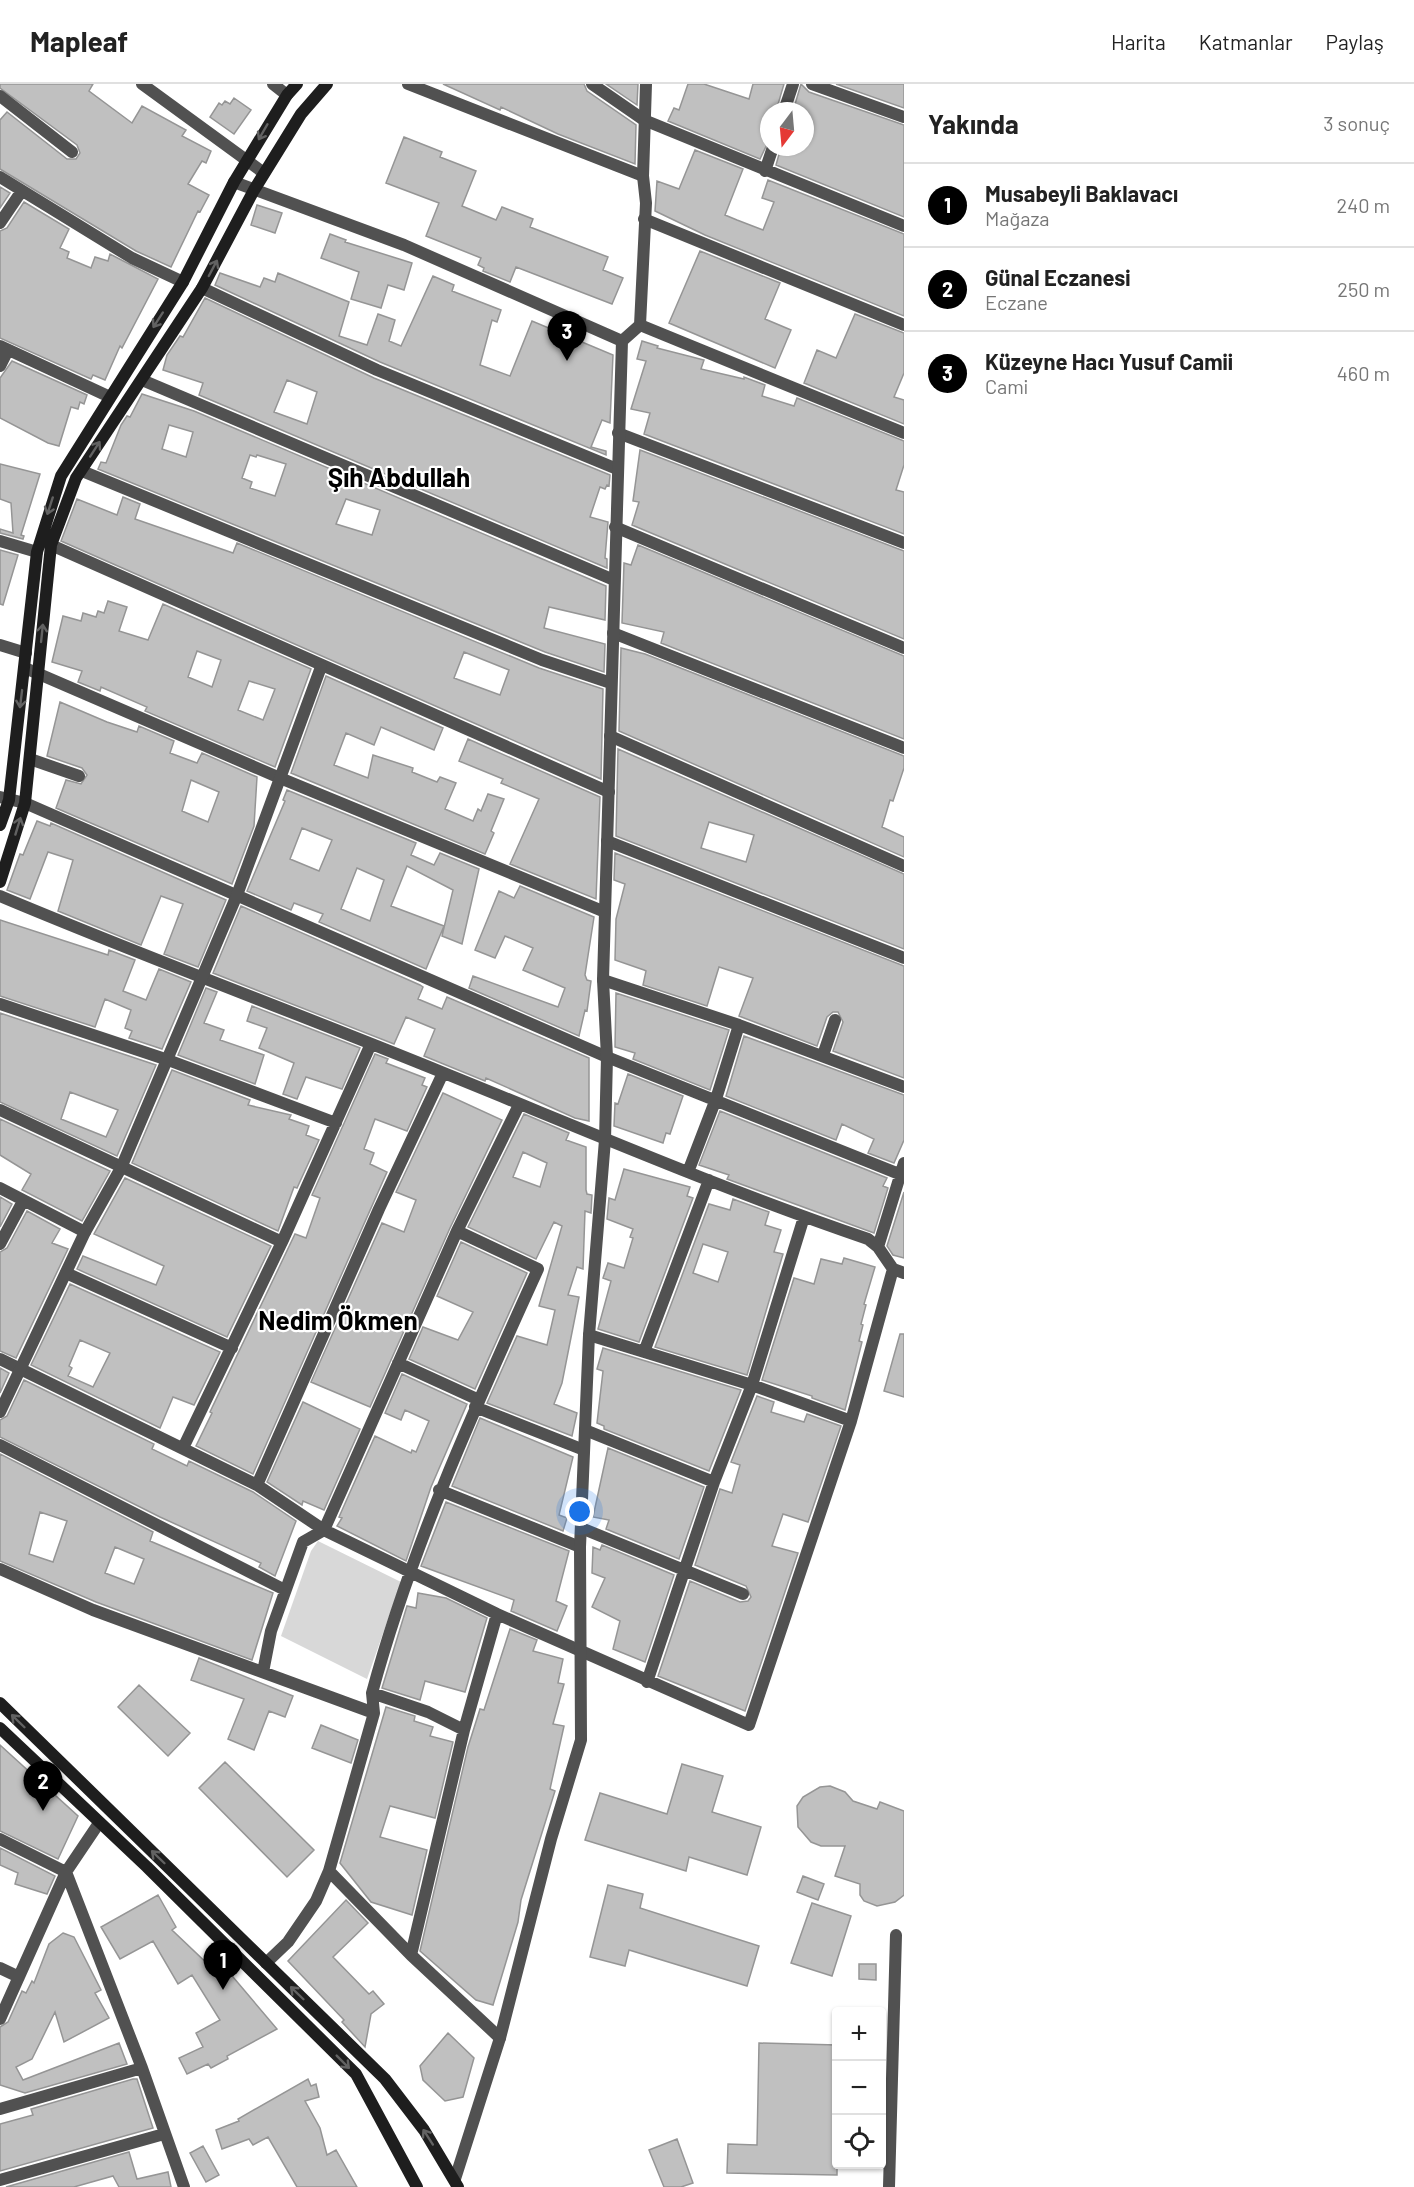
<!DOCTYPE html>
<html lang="tr">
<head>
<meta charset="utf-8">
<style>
	body { margin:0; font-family:Barlow,sans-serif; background:#f2f2f2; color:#222 }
	.controls { position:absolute; right:18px; bottom:18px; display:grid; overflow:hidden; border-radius:6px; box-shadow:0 2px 4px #0004 }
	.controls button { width:54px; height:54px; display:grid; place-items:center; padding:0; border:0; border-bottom:2px solid #e0e0e0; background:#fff; color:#222; font:30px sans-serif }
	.compass { position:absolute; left:760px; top:18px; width:54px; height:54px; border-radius:50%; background:#fff; box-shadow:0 2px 4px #0004; rotate:196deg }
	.you { position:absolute; left:580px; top:1428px; width:21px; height:21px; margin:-15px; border:4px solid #fff; border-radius:50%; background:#1a73e8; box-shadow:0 0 0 9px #1a73e833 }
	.badge { display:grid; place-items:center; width:39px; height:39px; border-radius:50%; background:#000; color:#fff; font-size:20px; font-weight:700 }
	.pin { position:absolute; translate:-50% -50px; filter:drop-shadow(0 2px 3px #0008) }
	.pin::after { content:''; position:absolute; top:32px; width:21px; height:18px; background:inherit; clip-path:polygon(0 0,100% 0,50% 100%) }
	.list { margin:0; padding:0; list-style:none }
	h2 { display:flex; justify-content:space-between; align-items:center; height:78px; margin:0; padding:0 24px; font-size:26px }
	h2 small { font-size:20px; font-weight:400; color:#767676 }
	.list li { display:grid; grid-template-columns:39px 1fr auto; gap:18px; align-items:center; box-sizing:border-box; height:84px; padding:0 24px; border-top:2px solid #e0e0e0 }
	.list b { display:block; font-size:22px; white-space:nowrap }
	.list p { margin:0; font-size:20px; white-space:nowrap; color:#767676 }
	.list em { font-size:20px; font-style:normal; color:#767676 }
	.icon { flex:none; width:33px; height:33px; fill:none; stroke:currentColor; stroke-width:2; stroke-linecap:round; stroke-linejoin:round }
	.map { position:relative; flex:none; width:904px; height:2103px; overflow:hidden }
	header { display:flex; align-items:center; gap:36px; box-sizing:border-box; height:84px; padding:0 30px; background:#fff; border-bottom:2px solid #e0e0e0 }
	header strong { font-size:28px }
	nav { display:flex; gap:33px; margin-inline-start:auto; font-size:21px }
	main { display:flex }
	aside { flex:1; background:#fff }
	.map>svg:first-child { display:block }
	.green { fill:#d8d8d8 }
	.building { fill:#c0c0c0; stroke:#959595; stroke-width:1.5; fill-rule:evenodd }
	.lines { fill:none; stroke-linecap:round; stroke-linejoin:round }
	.minor { stroke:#515151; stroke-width:12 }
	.tertiary { stroke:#515151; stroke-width:12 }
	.secondary { stroke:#1e1e1e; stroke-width:12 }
	.oneway { stroke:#626262 }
	.labels { text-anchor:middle; stroke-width:4.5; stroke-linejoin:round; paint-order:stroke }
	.district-label { font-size:26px; font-weight:bold; fill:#000; stroke:#fff }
</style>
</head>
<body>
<header>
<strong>Mapleaf</strong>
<nav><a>Harita</a><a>Katmanlar</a><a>Paylaş</a></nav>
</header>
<main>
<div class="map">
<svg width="904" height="2103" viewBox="0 0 904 2103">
	<rect width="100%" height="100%" fill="#fff"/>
	<path class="green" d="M318,1457L401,1498L367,1595L281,1552L311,1467Z"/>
	<path class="building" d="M0,0H93L89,7L132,39L142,22L186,46L182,52L211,67L206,79L202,77L188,100L209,111L200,128L198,127L171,183L136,167L0,85V36L7,28L67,75H76L80,69L77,61L0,4Z
		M443,0H584L587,7L636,41L635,80L558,50L501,23L500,26Z
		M606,0H638L637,21Z
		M688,0H704L749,15L753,0H784L776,27H769V56L760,75L668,37L674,24L679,26Z
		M801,0L809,8L904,41V133L776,81L781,63H805V27H793Z
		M836,0H904V24Z
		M234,14L251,26L234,50L210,33L219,19L222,21L225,17L230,20Z
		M404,53L442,68L440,73L476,87L462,122L496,136L502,123L533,135L530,143L608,173L603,186L623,194L612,220L516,183L510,198L483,187L484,184L478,181L481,174L426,152L439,119L386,99Z
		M695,66L743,85L725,131L737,136L763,146L774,118L762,114L768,96L904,150V232L705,151L655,127L657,97L679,105Z
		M0,103L10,109L0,124Z
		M24,118L69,145L60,164L69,168L67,174L91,184L95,173L108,177L110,170L158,195L122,264L120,262L105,296L93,291L91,295L0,254V147L7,144Z
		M257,121L282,129L275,149L251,141Z
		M330,150L346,156L345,158L412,179L404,206L388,201L381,224L351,215L359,188L321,174Z
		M700,167L780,199L765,235L791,246L775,284L669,239Z
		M220,189L260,203L264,194L275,198L278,189L349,218L339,252L367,261L378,230L395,236L389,257L401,262L433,192L454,201L452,207L501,226L497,238L492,236L480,281L510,292L532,237L613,271L610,339L602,336L591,363L606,367V371L380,278L215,201Z
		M205,214L374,294L610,391L609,402L607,401L605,405L600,403L590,433L608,438L605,474L607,475V484L199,311L203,299L163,286L167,271L180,252L183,253ZM287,296L317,308L307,340L274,328Z
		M855,230L904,249V289L894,313L904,316V340L804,299L817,266L836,274Z
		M642,257L658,262L657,264L704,276L701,285L744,295V293L765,301L762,312L794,322L797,314L904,357V381L896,406L904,408V450L644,350L650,329L631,325L646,277L637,275Z
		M12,277L87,311L84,320L80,318L78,325L71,323L59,362L48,359L0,334V294Z
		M142,310L194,327L606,502L605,536L549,523L544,544L605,560L604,588L545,568L98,385L101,378L106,379L121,341L127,332L130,333ZM169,341L193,348L186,373L162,365ZM250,371L256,373L257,371L286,380L275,412L250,404L252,398L242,394ZM346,415L380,426L372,451L336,440Z
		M640,366L904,467V555L632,441L639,418L633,417Z
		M0,380L40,390L21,451L24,452L23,455L0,449V445L13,449L11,419L0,415Z
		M123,413L140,420L135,435L233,469L237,459L539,584L603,605L601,695L61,457L77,415L117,431ZM464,568L509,586L500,611L454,594Z
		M638,461L904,572V655L661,559L664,548L622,539L624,479L631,481Z
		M0,466L18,471L3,521L0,520Z
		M108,517L127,523L119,547L148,556L163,520L311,585L275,683L145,627L147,623L101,603L100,607L78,598L82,587L52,578L63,532L81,537L83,529L96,533L98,527L104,529ZM197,567L221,576L212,603L188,593ZM249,597L275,605L263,636L238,626Z
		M621,564L645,570L904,672V684L893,717L890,716L882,743L904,753V773L619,647Z
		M326,592L443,644L434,666L381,643L374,661L346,649L334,681L368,694L373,671L413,684L412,688L437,698L440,693L456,699L445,725L473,737L478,725L481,727L488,710L504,715L491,747L494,749L485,770L291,689Z
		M60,618L107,638L137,648L139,642L174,657L170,669L197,679L202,669L257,693L254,742L232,800L56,724L66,696L81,700L87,691L82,684L47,672ZM191,696L219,708L208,738L182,727Z
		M468,655L600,713L596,815L510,780L539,715L501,699L503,695L459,677Z
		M618,665L904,790V865L616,752ZM709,738L754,751L746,778L701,764Z
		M287,706L416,759L411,771L434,781L440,769L479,785L462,860L442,852L453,806L407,782L391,822L444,842L426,885L319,838L323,830L294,819L291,826L247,807L285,717L283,716ZM302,744L332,756L319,787L290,775ZM357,784L384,796L370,837L341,825Z
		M37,737L50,742L51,739L226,816L198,883L164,870L183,820L161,812L141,861L58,827L73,776L48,768L30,815L7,806L20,770L23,771Z
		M615,769L904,882V994L833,967L843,938L838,928H833L827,933L817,962L739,932L753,894L719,883L707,922L643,901L646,887L644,886L615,876L616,835L625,800L614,796Z
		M520,802L594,833L585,891L587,896L591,897L587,927L585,926L579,952L469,904L473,892L558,923L565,904L523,886L533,864L505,852L495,874L475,866L499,807L514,814Z
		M241,822L420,901L423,903L418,915L442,925L447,913L589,974V1037L575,1034L486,994L485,997L424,972L435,945L406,933L394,960L213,889Z
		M0,836L108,871L109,866L135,876L123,907L146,916L159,885L191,898L162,965L129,954L132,947L125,944L131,926L105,915L95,943L0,912Z
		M206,904L217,908L204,939L224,946L220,956L264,971L255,1000L178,971Z
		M616,909L729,946L710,1006L633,975L635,969L615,963Z
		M252,922L360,964L342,1005L306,993L297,1015L283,1010L294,979L259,964L267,944L247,937Z
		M0,929L156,981L117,1072L0,1018ZM70,1008L118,1026L106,1053L61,1035Z
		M744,952L904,1011V1056L894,1079L868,1069L874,1055L842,1040L836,1056L726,1012Z
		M375,970L388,975L386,979L425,994L422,1001L427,1003L407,1047L375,1035L364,1065L374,1069L370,1080L387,1088L253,1390L196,1362L212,1329L210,1328L295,1150L306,1154L320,1114L312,1111Z
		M172,986L250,1016L248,1021L291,1031L289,1035L309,1042L306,1051L319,1056L297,1104L294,1103L278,1147L132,1079Z
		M628,990L683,1012L670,1050L666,1049L663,1059L614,1042L615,1019L618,1020Z
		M443,1009L502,1036L450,1144L370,1323L311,1298L382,1139L404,1148L416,1116L396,1108Z
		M720,1027L887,1094L883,1102L888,1104L874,1149L727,1095L729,1091L699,1081Z
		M524,1030L569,1049L566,1056L586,1063V1106L587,1110L592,1111L591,1129L585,1127L583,1185L577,1183L568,1211L579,1213L562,1299L554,1320L577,1329L572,1352L487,1319L517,1252L547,1261L555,1226L539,1222L562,1142L554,1138L536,1175L468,1143ZM523,1068L547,1079L540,1103L513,1093Z
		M0,1035L110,1087L82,1137L22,1106L31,1090L0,1071Z
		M624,1085L690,1103L687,1112L693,1114L639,1258L598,1245L611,1197L603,1194L608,1179L624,1184L633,1154L630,1153L633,1145L607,1135L609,1114L615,1116Z
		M125,1094L271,1162L227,1253L77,1185L83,1172L156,1201L164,1182L94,1150Z
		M904,1108V1174L893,1171L887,1162Z
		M0,1113L12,1120L0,1143Z
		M733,1115L769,1128L765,1141L781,1146L774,1168L783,1170L747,1291L655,1263L709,1120L730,1126ZM703,1160L728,1168L718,1198L693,1189Z
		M27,1127L60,1145L52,1159L68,1165L16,1274L0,1267V1168L7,1164Z
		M461,1158L527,1189L475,1305L409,1275L423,1243L458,1256L473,1228L437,1212Z
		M844,1174L875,1183L864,1220L866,1221L861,1240L863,1241L859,1257L862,1258L845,1326L812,1314V1312L762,1296L794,1194L814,1200L821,1175L842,1180Z
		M70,1200L220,1268L194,1321L173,1313L160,1344L31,1281ZM80,1256L110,1269L93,1303L68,1292L72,1284L69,1282Z
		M900,1250H904V1313L884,1307Z
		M603,1264L741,1306L709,1387L604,1345V1342L597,1339L603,1287L597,1285Z
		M0,1284L9,1289L0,1309Z
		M402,1290L467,1320L431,1403L406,1477L337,1442L342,1434L339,1433L375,1352L411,1369L412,1366L416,1368L429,1337L405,1326L401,1336L385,1329Z
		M24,1296L154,1360L152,1365L187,1382L189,1377L253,1408L296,1437L275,1492L259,1483L261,1479L160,1433L0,1353V1336L7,1332Z
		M757,1312L774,1318L771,1328L804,1338L807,1330L841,1342L808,1438L783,1430L772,1462L798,1469L745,1627L658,1592L690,1497L740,1518L748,1517L751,1513L746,1502L695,1481L720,1405L732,1409L740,1381L731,1378Z
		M303,1318L360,1345L324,1426L303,1417L302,1421L267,1398Z
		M480,1334L573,1373L559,1431L567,1434L563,1447L452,1402Z
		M608,1364L704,1403L679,1475L606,1445L609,1436L593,1433Z
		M0,1370L153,1448L150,1457L273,1509L252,1576L96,1518L0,1477ZM40,1428L67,1437L53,1478L29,1470ZM115,1463L144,1475L134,1500L105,1489Z
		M446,1418L569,1467L556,1517L567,1522L557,1547L511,1527L514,1516L421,1482Z
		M602,1461L674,1491L645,1578L613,1565L620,1537L592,1523L605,1494L592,1489L593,1463L600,1466Z
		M418,1509L446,1514L487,1534L465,1608L425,1597L420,1616L382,1604L407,1522L416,1524Z
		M510,1545L537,1556L533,1567L563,1575L558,1599L564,1600L553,1640L564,1642L550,1705L555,1707L521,1816L518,1838L493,1921L476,1916L420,1867L468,1663L480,1625L484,1626Z
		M199,1574L293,1612L285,1633L269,1627L254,1666L228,1655L244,1615L191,1596Z
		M139,1601L190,1649L168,1672L118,1623Z
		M386,1623L415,1632L414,1637L433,1643L430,1652L453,1658L435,1734L390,1722L380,1753L427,1766L412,1831L371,1818L340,1779Z
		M321,1641L358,1656L351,1679L312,1664Z
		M0,1661L78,1732L58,1775L0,1747Z
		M225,1678L314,1766L287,1793L199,1704Z
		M682,1680L723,1692L712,1728L761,1743L747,1791L689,1773L686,1787L585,1756L600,1709L667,1730Z
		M830,1702L845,1708L853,1717L877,1725L880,1718L904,1727V1811L895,1818L877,1822L864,1817L860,1811V1800L835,1792L845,1762H821L811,1758L798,1743L797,1722L803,1713L820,1703Z
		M0,1764L55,1792L47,1810L15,1800L18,1789L0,1781Z
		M803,1792L824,1800L818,1816L797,1808Z
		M608,1801L643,1810L640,1824L759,1862L747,1902L629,1866L625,1882L590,1873Z
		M158,1811L176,1843L172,1846L213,1885L222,1880L277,1945L227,1972L228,1975L211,1984L208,1980L187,1990L179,1974L203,1963L196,1949L220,1936L192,1891L178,1900L153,1857L120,1875L101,1843Z
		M346,1816L368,1839L333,1873L369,1910L373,1907L384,1920L371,1930L365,1963L342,1938L344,1936L288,1877Z
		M812,1819L851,1832L832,1892L791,1879Z
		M63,1849L74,1853L101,1906L95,1909L109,1934L64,1958L55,1928L32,1975L16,1983L23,1996L119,1959L127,1980L25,2009L0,2001V1943L8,1938L22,1907L26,1909L32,1897L34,1899L49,1860Z
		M859,1880H876V1896L859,1895Z
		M448,1949L474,1974L463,2013L445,2017L423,1996L420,1982Z
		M759,1959L837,1961V2091L727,2089L728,2060L757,2061Z
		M133,1995H137L153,2044L0,2087V2040L33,2031L31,2025Z
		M308,1995L311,2002L316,2000L319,2013L305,2017L320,2044L327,2071L336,2066L357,2103H297L268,2053L253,2061L249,2055L222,2065L216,2046L239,2037L238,2035Z
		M677,2055L693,2099L681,2103H664L649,2066Z
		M203,2062L219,2091L206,2098L190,2069Z
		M129,2068L137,2095L168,2088L171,2103H119L113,2092L74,2103H6Z"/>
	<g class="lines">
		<path class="minor" d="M142,0L264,89
			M273,0L287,11
			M408,0L643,92
			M592,0L644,36L904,142
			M812,0L904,33
			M0,12L72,68
			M784,27L793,0
			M765,87L773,63
			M0,93L132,174L183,198
			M234,98L404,161L622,257
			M644,135L904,241
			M0,139L21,108
			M202,204L377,286L617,385
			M640,241L904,349
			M0,262L110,313
			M0,282L8,266
			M142,296L614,496
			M618,349L904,459
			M82,387L542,576L611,599
			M615,443L904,564
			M0,457L37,468
			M51,461L609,708
			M613,549L904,664
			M0,561L26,569
			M25,584L280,694L605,828
			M610,652L904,782
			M30,675L79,692
			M0,713L25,719L607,973L904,1092
			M607,757L904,874
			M0,812C147,874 297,929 444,989C585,1046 724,1106 868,1155L878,1163L893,1185L904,1189
			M603,896L739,941L904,1003
			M0,920L168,976L336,1039
			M823,971L835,936
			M0,1026L282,1158
			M688,1088L716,1015L739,941
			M0,1104L85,1148
			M0,1160L23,1117
			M878,1163L904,1079
			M66,1189L232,1264
			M589,1251L752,1301L851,1337
			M644,1268L709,1096
			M0,1275L257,1401L324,1446L497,1530L749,1641L851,1337L893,1185
			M398,1279L479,1316
			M475,1323L584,1366
			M585,1346L714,1398
			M0,1361L285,1506
			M183,1364L282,1158L370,962
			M257,1401L379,1125L443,989
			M439,1406L580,1463
			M581,1444L743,1510
			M0,1485L93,1526L374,1629
			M263,1588L271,1547L303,1458L324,1446L457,1147L519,1021
			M647,1598L714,1398L752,1301L804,1133
			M372,1609L428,1628L464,1646
			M0,1755L66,1788L142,1984L184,2103
			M329,1787L411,1871L500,1954
			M411,1871L464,1646L497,1530
			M266,1879L288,1858L316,1817L329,1787L374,1629L372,1609C412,1461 475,1324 538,1185L457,1147
			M0,1884L19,1893
			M0,1935L66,1788L99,1739
			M0,2025L142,1984
			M0,2096L164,2050
			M889,2103L896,1851"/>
		<path class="tertiary" d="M0,1328L85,1148L121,1084L237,811L321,583
			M455,2095L500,1954L551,1755L581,1656L580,1463L589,1251L605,1056L607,973L603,896L622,257L640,241L646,119L643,92L646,0"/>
		<path class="secondary" d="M0,741L9,716L37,468L61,392L183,198L234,98L287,11L297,0
			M0,798L25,719L51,461L76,394L202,204L254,106L301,30L327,0
			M0,1619L385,1995L424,2046L458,2103
			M0,1644L147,1783L356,1990L417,2103"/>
	</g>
	<defs><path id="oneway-shaft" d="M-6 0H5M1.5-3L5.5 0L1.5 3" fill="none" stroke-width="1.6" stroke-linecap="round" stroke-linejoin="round" transform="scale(1.5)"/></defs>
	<g class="oneway">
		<use href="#oneway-shaft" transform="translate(263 48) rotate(120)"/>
		<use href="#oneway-shaft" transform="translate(213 184) rotate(-62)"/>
		<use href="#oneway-shaft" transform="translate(158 236) rotate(123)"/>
		<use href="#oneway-shaft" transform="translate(95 365) rotate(-57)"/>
		<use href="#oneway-shaft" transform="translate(50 422) rotate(108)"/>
		<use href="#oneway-shaft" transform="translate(42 549) rotate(-84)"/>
		<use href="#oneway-shaft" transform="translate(21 615) rotate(97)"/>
		<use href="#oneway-shaft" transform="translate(18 742) rotate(-73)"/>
		<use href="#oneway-shaft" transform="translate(18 1637) rotate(-136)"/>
		<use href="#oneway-shaft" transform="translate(158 1773) rotate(-136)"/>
		<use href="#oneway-shaft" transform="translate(297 1909) rotate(-136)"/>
		<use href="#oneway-shaft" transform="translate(343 1978) rotate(45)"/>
		<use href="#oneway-shaft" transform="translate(428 2053) rotate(-123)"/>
	</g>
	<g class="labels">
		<g class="district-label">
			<text x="399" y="403">Şıh Abdullah</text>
			<text x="338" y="1246">Nedim Ökmen</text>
		</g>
	</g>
</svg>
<div class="controls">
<button>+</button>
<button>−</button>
<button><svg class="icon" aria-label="locate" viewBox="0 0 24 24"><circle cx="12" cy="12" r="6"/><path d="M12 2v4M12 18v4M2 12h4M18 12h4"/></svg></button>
</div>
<svg class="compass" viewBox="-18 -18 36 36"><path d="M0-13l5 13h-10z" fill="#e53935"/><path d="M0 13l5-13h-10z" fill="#767676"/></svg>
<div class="you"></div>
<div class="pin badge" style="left:223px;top:1906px">1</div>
<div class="pin badge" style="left:43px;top:1727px">2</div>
<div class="pin badge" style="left:567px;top:277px">3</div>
</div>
<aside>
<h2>Yakında<small>3 sonuç</small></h2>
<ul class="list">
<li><span class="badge">1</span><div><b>Musabeyli Baklavacı</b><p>Mağaza</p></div><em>240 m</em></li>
<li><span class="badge">2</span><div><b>Günal Eczanesi</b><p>Eczane</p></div><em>250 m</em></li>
<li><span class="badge">3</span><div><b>Küzeyne Hacı Yusuf Camii</b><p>Cami</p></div><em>460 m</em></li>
</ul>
</aside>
</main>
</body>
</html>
